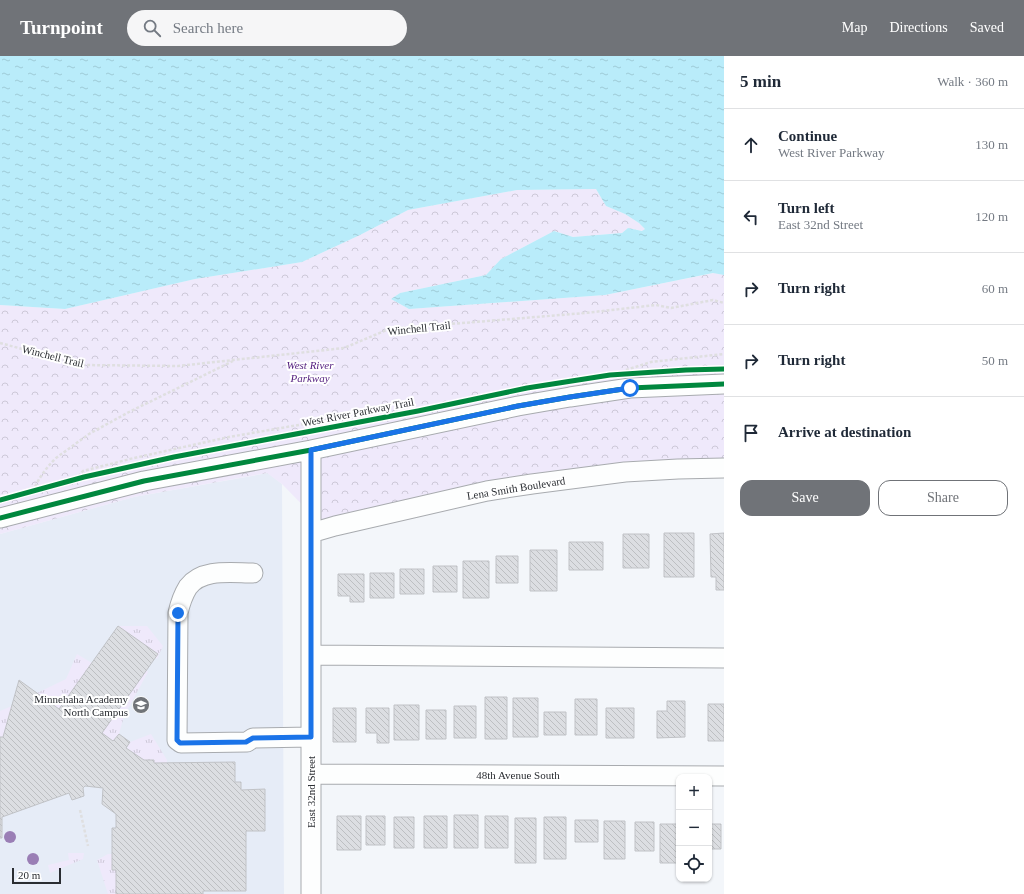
<!DOCTYPE html>
<html lang="en">
<head>
<meta charset="utf-8">
<style>
	body { margin:0; font-family:"Times New Roman",serif; background:#f6f6f7; color:#1f2937 }
	.controls { position:absolute; right:12px; bottom:12px; display:grid; overflow:hidden; border-radius:8px; box-shadow:0 1px 3px #0004 }
	.controls button { width:36px; height:36px; display:grid; place-items:center; padding:0; border:0; border-bottom:1px solid #e0e1e3; background:#fff; color:#1f2937; font:20px sans-serif }
	.scale { position:absolute; left:12px; bottom:10px; width:49px; box-sizing:border-box; padding-left:4px; border:2px solid #2a2d32; border-top:0; font-size:11px; line-height:14px; white-space:nowrap; color:#2a2d32; -webkit-text-stroke:3px #fff; paint-order:stroke }
	.stop { position:absolute; width:12px; height:12px; margin:-9px; border:3px solid #1a73e8; border-radius:50%; background:#fff }
	.stop.end { background:#1a73e8; border-color:#fff; box-shadow:0 1px 4px #0008 }
	.list { margin:0; padding:0; list-style:none }
	h2 { display:flex; justify-content:space-between; align-items:center; height:52px; margin:0; padding:0 16px; font-size:17px }
	h2 small { font-size:13px; font-weight:400; color:#747a83 }
	.list li { display:grid; grid-template-columns:26px 1fr auto; gap:12px; align-items:center; box-sizing:border-box; height:72px; padding:0 16px; border-top:1px solid #e0e1e3 }
	.list b { display:block; font-size:15px; white-space:nowrap }
	.list p { margin:0; font-size:13px; white-space:nowrap; color:#747a83 }
	.list em { font-size:13px; font-style:normal; color:#747a83 }
	.actions { display:flex; gap:8px; padding:12px 16px }
	.actions a { flex:1; padding:9px 0; border:1px solid #707378; border-radius:12px; text-align:center; font-size:14px; color:#707378 }
	.actions .main { background:#707378; color:#fff }
	.icon { flex:none; width:22px; height:22px; fill:none; stroke:currentColor; stroke-width:2; stroke-linecap:round; stroke-linejoin:round }
	.map { position:relative; flex:none; width:724px; height:838px; overflow:hidden }
	header { display:flex; align-items:center; gap:24px; box-sizing:border-box; height:56px; padding:0 20px; background:#707378; color:#fff }
	header strong { font-size:19px }
	nav { display:flex; gap:22px; margin-inline-start:auto; font-size:14px }
	.search { width:280px; height:36px; background:#f6f6f7; display:flex; align-items:center; gap:10px; box-sizing:border-box; padding:0 14px; border-radius:22px; color:#747a83; font-size:15px }
	main { display:flex }
	aside { flex:1; background:#fff }
	.map>svg:first-child { display:block }
	.built { fill:#e6ecf7 }
	.grass { fill:url(#grass-tufts) }
	.park { fill:url(#park-crowns) }
	.water { fill:url(#water-ripples) }
	.building { fill:url(#building-back-hatch); stroke:#c0c2c6 }
	.lines { fill:none; stroke-linecap:round; stroke-linejoin:round }
	.minor-casing { stroke:#a8abaf; stroke-width:21 }
	.path { stroke:#dfdfe0; stroke-width:2.5; stroke-dasharray:3 2; stroke-linecap:butt }
	.minor { stroke:#fdfefe; stroke-width:19 }
	.cycleway-casing { stroke:#fff; stroke-width:8 }
	.cycleway { stroke:#00873e; stroke-width:5 }
	.tree { fill:#9a7eb5 }
	.route { stroke:#1a73e8; stroke-width:5 }
	.labels { text-anchor:middle; stroke-width:4; stroke-linejoin:round; paint-order:stroke }
	.street-label { font-size:11px; fill:#2a2d32; stroke:#fff }
	.park-label { font-size:11px; font-style:italic; fill:#511b7d; stroke:#fff }
	.poi-label { font-size:11px; fill:#2a2d32; stroke:#fff; text-anchor:end }
</style>
</head>
<body>
<header>
<strong>Turnpoint</strong>
<div class="search"><svg class="icon" aria-label="search" viewBox="0 0 24 24"><circle cx="10" cy="10" r="6"/><path d="M15 15l6 6"/></svg>Search here</div>
<nav><a>Map</a><a>Directions</a><a>Saved</a></nav>
</header>
<main>
<div class="map">
<svg width="724" height="838" viewBox="0 0 724 838">
	<defs>
		<pattern id="grass-tufts" width="24" height="20" patternUnits="userSpaceOnUse"><rect width="24" height="20" fill="#efe9fb"/><path d="M3 7l-1-3M5 7V3M7 7l1-3M15 17l-1-3M17 17v-4M19 17l1-3" fill="none" stroke="#cdc8d8"/></pattern>
		<pattern id="park-crowns" width="20" height="18" patternUnits="userSpaceOnUse"><rect width="20" height="18" fill="#efe9fb"/><path d="M2 6a3 3 0 1 1 6 0M12 15a3 3 0 1 1 6 0" fill="none" stroke="#cdc8d8"/></pattern>
		<pattern id="water-ripples" width="26" height="14" patternUnits="userSpaceOnUse"><rect width="26" height="14" fill="#b9ecfa"/><path d="M2 4q2-2 4 0t4 0M15 11q2-2 4 0t4 0" fill="none" stroke="#9fcbd7"/></pattern>
		<pattern id="building-back-hatch" width="6" height="6" patternUnits="userSpaceOnUse"><rect width="6" height="6" fill="#dcdee2"/><path d="M-1 5l2 2M0 0l6 6M5-1l2 2" fill="none" stroke="#bdbfc2"/></pattern>
	</defs>
	<rect width="100%" height="100%" fill="#f3f6fa"/>
	<path class="built" d="M268,417L282,428L284,838H0V478L134,441Z"/>
	<path class="grass" d="M118,570H147L163,590L157,603L155,601L157,598Z
		M77,598L92,607L59,653L37,637L66,623Z
		M146,614L148,616L124,660L119,678L113,685L102,677Z
		M12,650L3,681H0V655Z
		M151,678L167,704V707H154V704H144L127,692L130,686Z
		M68,797H84L83,803L50,817L48,809L69,804Z
		M108,798H112V814H116V838H108L97,804Z"/>
	<path class="park" d="M596,133L606,150L625,158L639,167L645,173L643,175L628,172L622,177L573,181L554,175L501,203L486,219L400,237L391,243L409,253L605,239L714,217L724,219V402L678,403L624,406L530,418L485,425L395,446L320,467L282,428L267,417L134,441L0,478V249L65,253L195,223L302,206L360,179L408,154L517,134Z"/>
	<path class="water" d="M0,0H724V219L713,217L605,239L409,253L391,243L400,237L486,219L501,203L554,175L573,181L622,177L628,172L642,175L645,173L639,167L625,158L606,150L596,133L517,134L408,154L360,179L302,206L195,223L65,253L0,249Z"/>
	<path class="building" d="M664,477H694V521H664Z
		M724,477V534H716V521H711L710,478Z
		M623,478H649V512H623Z
		M569,486H603V514H569Z
		M530,494H557V535H530Z
		M496,500H518V527H496Z
		M463,505H489V542H463Z
		M433,510H457V536H433Z
		M400,513H424V538H400Z
		M370,517H394V542H370Z
		M338,518H364V546H350V540H338Z
		M118,570L158,598L102,677L113,685L119,678L130,686L126,692L144,704H154V707L235,706V726H241V734L265,733V775H246V835H203V838H116V814H112V772H116V758L102,748L103,732L85,730L83,732L84,740L72,744L69,737L2,761V782H0V681H3L19,624L59,653Z
		M485,641H507V683H485Z
		M513,642H538V681H513Z
		M575,643H597V679H575Z
		M667,645H685V681L657,682V655H667Z
		M708,648H724V685H708Z
		M394,649H419V684H394Z
		M454,650H476V682H454Z
		M333,652H356V686H333Z
		M366,652H389V687H377V677H366Z
		M606,652H634V682H606Z
		M426,654H446V683H426Z
		M544,656H566V679H544Z
		M454,759H478V792H454Z
		M337,760H361V794H337Z
		M366,760H385V789H366Z
		M424,760H447V792H424Z
		M485,760H508V792H485Z
		M394,761H414V792H394Z
		M544,761H566V803H544Z
		M515,762H536V807H515Z
		M575,764H598V786H575Z
		M604,765H625V803H604Z
		M635,766H654V795H635Z
		M660,768H679V807H660Z
		M709,768H721V793H709Z"/>
	<g class="lines">
		<g class="minor-casing">
			<path id="minor" d="M311,394V838
				M0,462L144,425L311,394L518,350L570,341L630,332L724,328
				M311,477L335,470L487,435L532,428L625,416L678,413L724,412
				M253,517C232,517 202,512 188,531C183,539 180,548 178,557L177,684L181,687L247,686L253,682L311,681
				M311,599L724,602
				M311,718L724,720"/>
		</g>
		<path class="path" d="M0,287L82,309L178,310L344,292L389,273L585,257L656,249L671,252L713,244L724,247
			M626,314L651,306L724,298
			M75,424L83,415L134,402L229,381L310,367L324,373
			M33,435C39,422 45,413 56,402L89,378L129,356L233,305
			M80,754L88,790"/>
		<use href="#minor" class="minor"/>
		<g class="cycleway-casing">
			<path id="cycleway" d="M0,444L84,421L174,401L418,355L527,332L610,319L686,314L724,313
				M0,462L144,425L311,394L518,350L570,341L630,332L724,328"/>
		</g>
		<use href="#cycleway" class="cycleway"/>
	</g>
	<g class="tree">
		<circle cx="10" cy="781" r="6"/>
		<circle cx="33" cy="803" r="6"/>
	</g>
	<g class="lines">
		<path class="route" d="M178,557L177,684L180,687L246,686L253,682L311,681V394L518,350L570,341L630,332"/>
	</g>
	<defs>
		<g id="school-disc" transform="scale(0.9)"><circle r="9.5" fill="#707378" stroke="#fff"/><path d="M0-5L7-2L0 1L-7-2ZM-4 1L0 2.5L4 1V4Q0 6-4 4Z" fill="#fff"/></g>
	</defs>
	<g fill-rule="evenodd">
		<use href="#school-disc" x="141" y="649"/>
	</g>
	<g class="labels">
		<g class="street-label">
			<text transform="translate(419 272) rotate(-6)" y="4">Winchell Trail</text>
			<text transform="translate(53 300) rotate(14)" y="4">Winchell Trail</text>
			<text transform="translate(358 356) rotate(-11)" y="4">West River Parkway Trail</text>
			<text transform="translate(516 432) rotate(-9)" y="4">Lena Smith Boulevard</text>
			<text x="518" y="723">48th Avenue South</text>
			<text transform="translate(311 736) rotate(-90)" y="4">East 32nd Street</text>
		</g>
		<g class="park-label">
			<text x="310" y="313">West River<tspan x="310" dy="13">Parkway</tspan></text>
		</g>
		<g class="poi-label">
			<text x="128" y="647">Minnehaha Academy<tspan x="128" dy="13">North Campus</tspan></text>
		</g>
	</g>
</svg>
<div class="controls">
<button>+</button>
<button>−</button>
<button><svg class="icon" aria-label="locate" viewBox="0 0 24 24"><circle cx="12" cy="12" r="6"/><path d="M12 2v4M12 18v4M2 12h4M18 12h4"/></svg></button>
</div>
<div class="scale">20 m</div>
<div class="stop" style="left:630px;top:332px"></div>
<div class="stop end" style="left:178px;top:557px"></div>
</div>
<aside>
<h2>5 min<small>Walk · 360 m</small></h2>
<ul class="list">
<li><svg class="icon" aria-label="ahead" viewBox="0 0 24 24"><path d="M12 20V5M6 11l6-6 6 6"/></svg><div><b>Continue</b><p>West River Parkway</p></div><em>130 m</em></li>
<li><svg class="icon" aria-label="left" viewBox="0 0 24 24"><path d="M17 20v-9H6M10 6l-5 5 5 5"/></svg><div><b>Turn left</b><p>East 32nd Street</p></div><em>120 m</em></li>
<li><svg class="icon" aria-label="right" viewBox="0 0 24 24"><path d="M7 20v-9h11M14 6l5 5-5 5"/></svg><div><b>Turn right</b></div><em>60 m</em></li>
<li><svg class="icon" aria-label="right" viewBox="0 0 24 24"><path d="M7 20v-9h11M14 6l5 5-5 5"/></svg><div><b>Turn right</b></div><em>50 m</em></li>
<li><svg class="icon" aria-label="arrive" viewBox="0 0 24 24"><path d="M6 21V4h12l-3 4 3 4H6"/></svg><div><b>Arrive at destination</b></div></li>
</ul>
<div class="actions"><a class="main">Save</a><a>Share</a></div>
</aside>
</main>
</body>
</html>
